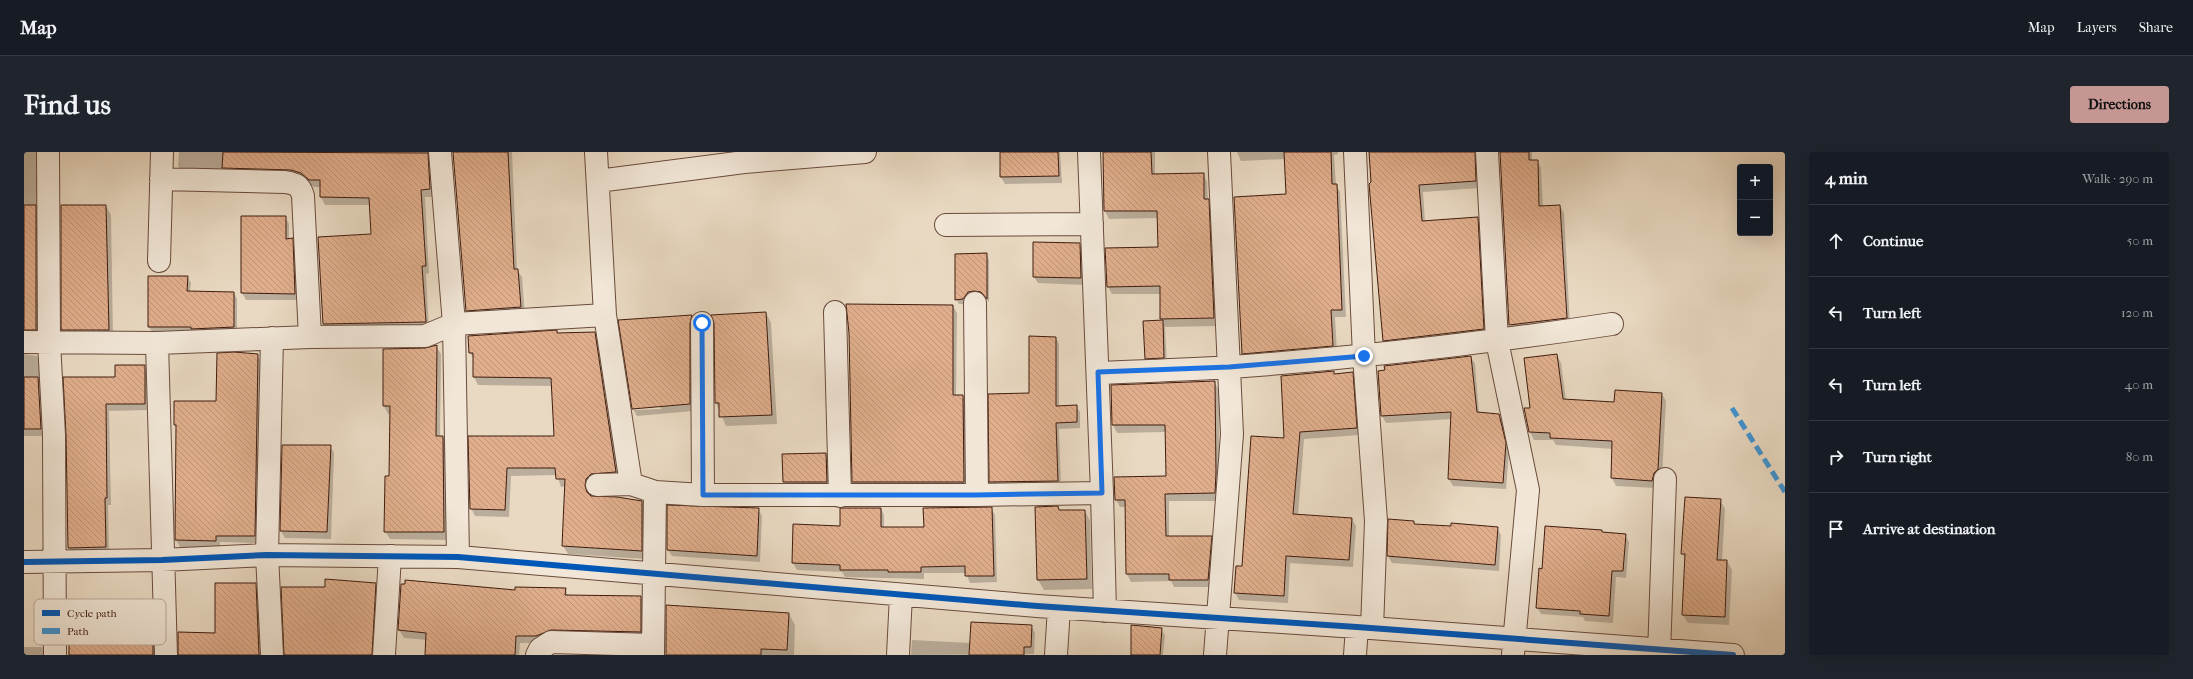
<!DOCTYPE html>
<html lang="en">
<head>
<meta charset="utf-8">
<style>
	body { margin:0; font-family:"IM FELL French Canon",serif; background:#20242c; color:#f1f3f6 }
	.controls { position:absolute; right:12px; top:12px; display:grid; overflow:hidden; border-radius:4px; box-shadow:0 4px 16px #0002 }
	.controls button { width:36px; height:36px; display:grid; place-items:center; padding:0; border:0; border-bottom:1px solid #363941; background:#171b24; color:#f1f3f6; font:20px sans-serif }
	.stop { position:absolute; width:12px; height:12px; margin:-9px; border:3px solid #1a73e8; border-radius:50%; background:#fff }
	.stop.end { background:#1a73e8; border-color:#fff; box-shadow:0 1px 4px #0008 }
	.list { margin:0; padding:0; list-style:none }
	h2 { display:flex; justify-content:space-between; align-items:center; height:52px; margin:0; padding:0 16px; font-size:17px }
	h2 small { font-size:13px; font-weight:400; color:#9ea1a6 }
	.list li { display:grid; grid-template-columns:26px 1fr auto; gap:12px; align-items:center; box-sizing:border-box; height:72px; padding:0 16px; border-top:1px solid #363941 }
	.list b { display:block; font-size:15px; white-space:nowrap }
	.list em { font-size:13px; font-style:normal; color:#9ea1a6 }
	.icon { flex:none; width:22px; height:22px; fill:none; stroke:currentColor; stroke-width:2; stroke-linecap:round; stroke-linejoin:round }
	.map { position:relative; flex:none; width:1761px; height:503px; overflow:hidden; border-radius:4px }
	header { display:flex; align-items:center; gap:24px; box-sizing:border-box; height:56px; padding:0 20px; background:#171b24; border-bottom:1px solid #363941 }
	header strong { font-size:19px }
	nav { display:flex; gap:22px; margin-inline-start:auto; font-size:14px }
	.intro { display:flex; align-items:center; justify-content:space-between; box-sizing:border-box; height:96px; padding:0 24px }
	h1 { margin:0; font-size:28px }
	.button { padding:10px 18px; border-radius:4px; background:#c59692; color:#111; font-size:14px; font-weight:700 }
	main { display:flex; gap:24px; padding:0 24px }
	aside { flex:1; background:#171b24; border-radius:4px; box-shadow:0 4px 16px #0002 }
	.map>svg:first-child { display:block }
	.shadow { fill:#0003; fill-rule:evenodd }
	.building { fill:url(#building-back-hatch); stroke:#3f1c0e }
	.lines { fill:none; stroke-linecap:round; stroke-linejoin:round }
	.minor-casing { stroke:#6a4b3b; stroke-width:24 }
	.minor { stroke:#f1e6d7; stroke-width:22 }
	.quiet { stroke:#3f94d2; stroke-width:5; stroke-dasharray:10 5; stroke-linecap:butt }
	.cycleway-casing { stroke:#f1e6d7; stroke-width:8 }
	.cycleway { stroke:#0057b8; stroke-width:6 }
	.route { stroke:#1a73e8; stroke-width:5 }
	.key { fill:#f1e6d7; stroke:#bca99b; stroke-width:1 }
	.key-label { font-size:11px; fill:#3f1c0e }
</style>
</head>
<body>
<header>
<strong>Map</strong>
<nav><a>Map</a><a>Layers</a><a>Share</a></nav>
</header>
<div class="intro"><h1>Find us</h1><a class="button">Directions</a></div>
<main>
<div class="map">
<svg width="1761" height="503" viewBox="0 0 1761 503">
	<defs>
		<pattern id="building-back-hatch" width="6" height="6" patternUnits="userSpaceOnUse"><rect width="6" height="6" fill="#e0ae8c"/><path d="M-1 5l2 2M0 0l6 6M5-1l2 2" fill="none" stroke="#c19578"/></pattern>
	</defs>
	<rect width="100%" height="100%" fill="#e9d9c2"/>
	<filter id="stains"><feTurbulence type="fractalNoise" baseFrequency=".005" numOctaves="4"/><feColorMatrix values="0 0 0 0 .2 0 0 0 0 .09 0 0 0 0 .02 0 0 0 .5 -.17"/></filter>
	<radialGradient id="worn" r=".72"><stop offset=".6" stop-color="#630" stop-opacity="0"/><stop offset="1" stop-color="#630" stop-opacity=".3"/></radialGradient>
	<path class="shadow" d="M0,0H16V185L0,186Z
		M155,0H412L410,45H401L405,121L402,122L405,178L304,180L300,172L295,86L348,83L347,53H301L297,45V35H290L282,29L159,22L154,14Z
		M430,0H488L493,118L498,125L501,163L448,166L443,158Z
		M976,0H1036L1038,31L981,32L977,25Z
		M1080,0H1131V23L1179,22L1183,30L1184,48L1188,55L1194,174L1141,175L1143,212L1126,213L1122,206L1138,169L1137,142H1088L1084,135L1135,96L1134,66L1085,67L1081,59Z
		M1213,0H1314V2L1310,3L1312,33L1316,40L1322,165H1311L1313,201L1223,209L1219,201L1263,43L1261,7L1217,9Z
		M1346,0H1457L1456,36L1399,40L1401,70L1453,66L1457,73L1463,184L1364,196L1360,189L1347,47Z
		M1477,0H1508V9H1513L1517,16L1519,55L1536,54L1540,61L1546,173L1490,179L1486,172Z
		M82,54L87,63L89,186H43L38,178Z
		M261,65L265,72V88H268L272,94L275,148H222L218,141Z
		M1055,92L1059,99L1061,133L1014,131L1010,125Z
		M962,102L965,108V150L961,145L954,143L942,152H935L932,147Z
		M163,125L167,131L166,140L210,141L213,147V181H129L125,175Z
		M929,154L933,161L932,244H939L943,251L944,337H833L829,330L826,181Z
		M742,161L747,171L753,272L702,274L692,251Z
		M668,164L672,171L669,259L613,264L609,257L596,169ZM636,255L637,257L610,258V256Z
		M532,179L534,182L570,181L575,189L596,328L566,335L564,342L567,345L618,350L622,358V407L544,402L539,394L542,334L537,335L533,323L487,324L485,365L451,364L447,356L445,285H531L528,234L454,233L450,225V207L446,201Z
		M1032,186L1035,192V254H1052L1056,260V276L1035,277L1037,335L970,336L966,330L965,243L1006,242Z
		M412,194L417,202L416,285H419L423,293L424,388L366,387L361,379L366,325L367,262H364L360,254L401,198Z
		M0,202L13,204L17,211L21,284H0Z
		M233,203L237,210L234,391L196,390V395H156L152,388L153,277L151,272L193,250Z
		M1533,203L1537,211L1542,248L1591,251L1638,242L1642,249L1638,325L1632,336L1592,334L1588,326L1589,297L1532,293L1529,288H1510L1506,280L1501,257H1507Z
		M1447,205L1451,212L1455,261L1475,263L1479,270L1485,299L1482,337L1429,334L1425,327L1428,267L1362,271L1358,264L1355,220Z
		M120,214L124,221V258L85,259L87,353H84L85,402H49L45,395L40,226H92Z
		M1310,220L1311,223L1328,221L1332,229L1336,283L1280,287L1274,363L1328,367L1332,374L1329,415L1266,411L1264,451L1215,448L1211,441L1261,287Z
		M1190,230L1195,238V349H1145V385H1187L1191,392L1188,435H1150L1147,429L1107,430L1103,422L1102,355H1096L1092,348L1143,325L1142,280L1093,281L1089,273L1088,234Z
		M306,294L310,301L307,387L261,386L257,379Z
		M802,302L806,309V337H764L760,330L759,303Z
		M1696,348L1701,357L1698,409H1703L1708,418L1705,473L1664,471L1659,463L1662,408L1658,401Z
		M1034,355L1036,359H1061L1066,369L1068,437L1020,438L1014,428Z
		M967,356L971,363L973,430L946,431L942,421H900V427L821,425L818,420L773,418L769,411L770,373L817,375L857,357L860,363V376H901Z
		M734,357L738,364L736,410L648,404L644,398Z
		M1389,370L1391,373L1473,376L1477,383L1475,419L1368,411L1364,404Z
		M1579,382L1601,383L1605,390L1602,426L1592,425L1589,471L1561,469L1559,465L1517,462L1513,455L1519,418Z
		M231,432L236,440L239,503H155L192,482Z
		M351,432L356,439L353,503H261L302,436Z
		M541,437L545,445H617L621,453V488L496,491L495,503H402L403,488L380,486L375,478L492,439Z
		M765,462L771,473L770,503H643Z
		M1007,474L1011,481L1010,502L887,503L888,488L947,491Z
		M1108,474L1137,477L1141,483L1139,503H1143H1108Z
		M124,475L133,488L134,503H44L46,476Z
		M0,495H18L22,503H0Z"/>
	<path class="building" d="M199,0L404,1L406,37L397,38L402,114H398L402,170L299,172L294,85L347,82L345,46L296,45V28H285L277,21L267,18L198,16Z
		M429,0H484L490,117H494L497,155L442,159Z
		M976,0H1034L1035,24L976,25Z
		M1079,0H1127L1128,22L1180,21V47H1185L1190,166L1136,167V134L1083,135L1081,96L1134,95L1133,59H1080Z
		M1260,0H1307L1308,32H1313L1318,158H1307L1309,194L1218,202L1210,45L1262,42Z
		M1345,0H1451L1452,29L1395,33L1398,69L1454,65L1460,177L1359,189L1345,32L1347,30Z
		M1476,0H1505V8H1514L1515,54L1536,53L1543,166L1485,173Z
		M0,53H12V178H0Z
		M37,53H82L85,178H37Z
		M217,64H262V87L269,86L271,142L217,141Z
		M1009,90L1056,91L1057,126L1009,125Z
		M963,101V147L957,140L950,139L944,140L939,147L931,148V102Z
		M124,124H164L163,139L210,140V175L167,177V175H124Z
		M822,152L929,153V243H939L940,330H828L825,181Z
		M742,160L748,263L695,265V251H691L690,171L687,163Z
		M668,163L666,171V252L608,257L594,168Z
		M1139,168L1140,206L1121,207L1119,169Z
		M533,178V181L571,180L592,320L567,322L562,327L561,334L563,340L567,344L593,345L618,349V399L538,394L541,327H532L531,316H483L481,358L446,357L444,284H530L527,226L449,225V201H445L444,184Z
		M1005,184L1032,185V254L1053,253V270L1032,271L1034,329L965,330L964,242L1005,241Z
		M413,193L412,284H419L420,380H360L361,324H365L366,254H359V197L401,196Z
		M210,200L234,202L231,384H192V389L151,388L152,273H150V249H192L193,201Z
		M1533,202L1539,247L1590,250L1591,238L1638,241L1634,317L1630,321L1628,329L1587,326L1588,289L1526,286V281L1505,280L1500,256H1506L1500,206Z
		M1447,204L1453,260L1475,262L1482,291L1479,331L1424,327L1427,260L1357,264L1354,219L1361,218L1360,214Z
		M91,213H121V252H82L83,346H81L82,395L44,396L42,283L39,225H91Z
		M1310,219V222L1329,220L1333,276L1276,280L1269,362L1328,366L1325,408L1262,404L1260,444L1210,441L1212,414H1218L1227,284L1260,286L1257,224Z
		M0,225H14L17,277H0Z
		M1191,229L1192,321L1191,341L1141,342L1142,384H1188L1184,428H1145V422H1102L1101,348H1091L1090,325L1142,324L1141,273H1088L1087,233Z
		M258,293H307L303,380L256,379Z
		M802,301L803,330H759L758,302Z
		M1661,345L1697,347L1693,408H1703L1701,465L1658,463L1661,402H1657Z
		M643,353L735,356L733,404L643,398Z
		M1034,354L1035,358H1061L1063,427L1013,428L1011,355Z
		M968,355L970,424H941V414L897,415V420H864V418H816V413L768,411L769,372L816,374V356H857V375H900L899,356Z
		M1364,367L1390,369V372L1427,374V371L1474,375L1471,413L1363,404Z
		M1521,374L1578,378V380L1602,382L1599,419H1588L1585,464L1556,462V459L1512,456L1515,416L1518,417Z
		M301,427L352,431L348,503H260L257,435H301Z
		M381,428L491,438V435L542,436L541,443L617,444V480L527,478L512,484H492L491,503H401L402,481L374,478L377,432H381Z
		M191,431H232L235,503H154V480L191,481Z
		M642,453L765,461L763,498L737,497V503H642Z
		M947,470L1008,473L1007,495H1000V503H945Z
		M1107,473L1138,476L1136,503H1107Z
		M91,474H124V479H129V503H45V475H91Z"/>
	<g class="lines">
		<g class="minor-casing">
			<path id="minor" d="M24,0L25,190L30,283L31,503
				M416,0L430,172L434,405
				M572,0L581,163L607,332L631,340L629,503
				M1065,0L1078,341L1081,459
				M1331,0L1340,204L1352,369L1348,476
				M1463,0L1473,189L1504,338L1489,502
				M137,27L261,30C272,32 276,33 279,44L286,185
				M574,29L720,10L841,0
				M922,73L1068,72
				M135,109L138,0
				M811,160L816,344
				M678,171L679,343
				M248,186L243,403L248,503
				M0,190L133,191L286,185L401,184L430,172L581,163
				M133,191L142,503
				M1074,221C1118,219 1162,218 1207,215C1334,206 1461,191 1588,172
				M573,333L607,332
				M631,340L679,343H953L951,151
				M953,343L1078,341
				M0,410L138,408L243,403L434,405L1013,454L1333,475L1709,503
				M360,503L366,404
				M513,503L516,497L527,490L629,493
				M874,503L877,443
				M1032,503L1035,456
				M1191,503L1208,282L1195,0
				M1331,503L1333,475
				M1635,503L1641,327"/>
		</g>
		<use href="#minor" class="minor"/>
		<path class="quiet" d="M1708,256L1761,340"/>
		<g class="cycleway-casing">
			<path id="cycleway" d="M0,410L138,408L243,403L434,405L1013,454L1333,475L1709,503"/>
		</g>
		<use href="#cycleway" class="cycleway"/>
	</g>
	<g class="lines">
		<path class="route" d="M678,171L679,343H952L1078,341L1074,220L1205,215L1340,204"/>
	</g>
	<rect x="10" y="447" width="132" height="46" rx="6" class="key"/>
	<rect x="18" y="458" width="18" height="6" fill="#0057b8"/>
	<rect x="18" y="476" width="18" height="6" fill="#3f94d2"/>
	<g class="key-label">
		<text x="43" y="465">Cycle path</text>
		<text x="43" y="483">Path</text>
	</g>
	<rect width="100%" height="100%" filter="url(#stains)"/>
	<rect width="100%" height="100%" fill="url(#worn)"/>
</svg>
<div class="controls">
<button>+</button>
<button>−</button>
</div>
<div class="stop" style="left:678px;top:171px"></div>
<div class="stop end" style="left:1340px;top:204px"></div>
</div>
<aside>
<h2>4 min<small>Walk · 290 m</small></h2>
<ul class="list">
<li><svg class="icon" aria-label="ahead" viewBox="0 0 24 24"><path d="M12 20V5M6 11l6-6 6 6"/></svg><div><b>Continue</b></div><em>50 m</em></li>
<li><svg class="icon" aria-label="left" viewBox="0 0 24 24"><path d="M17 20v-9H6M10 6l-5 5 5 5"/></svg><div><b>Turn left</b></div><em>120 m</em></li>
<li><svg class="icon" aria-label="left" viewBox="0 0 24 24"><path d="M17 20v-9H6M10 6l-5 5 5 5"/></svg><div><b>Turn left</b></div><em>40 m</em></li>
<li><svg class="icon" aria-label="right" viewBox="0 0 24 24"><path d="M7 20v-9h11M14 6l5 5-5 5"/></svg><div><b>Turn right</b></div><em>80 m</em></li>
<li><svg class="icon" aria-label="arrive" viewBox="0 0 24 24"><path d="M6 21V4h12l-3 4 3 4H6"/></svg><div><b>Arrive at destination</b></div></li>
</ul>
</aside>
</main>
</body>
</html>
